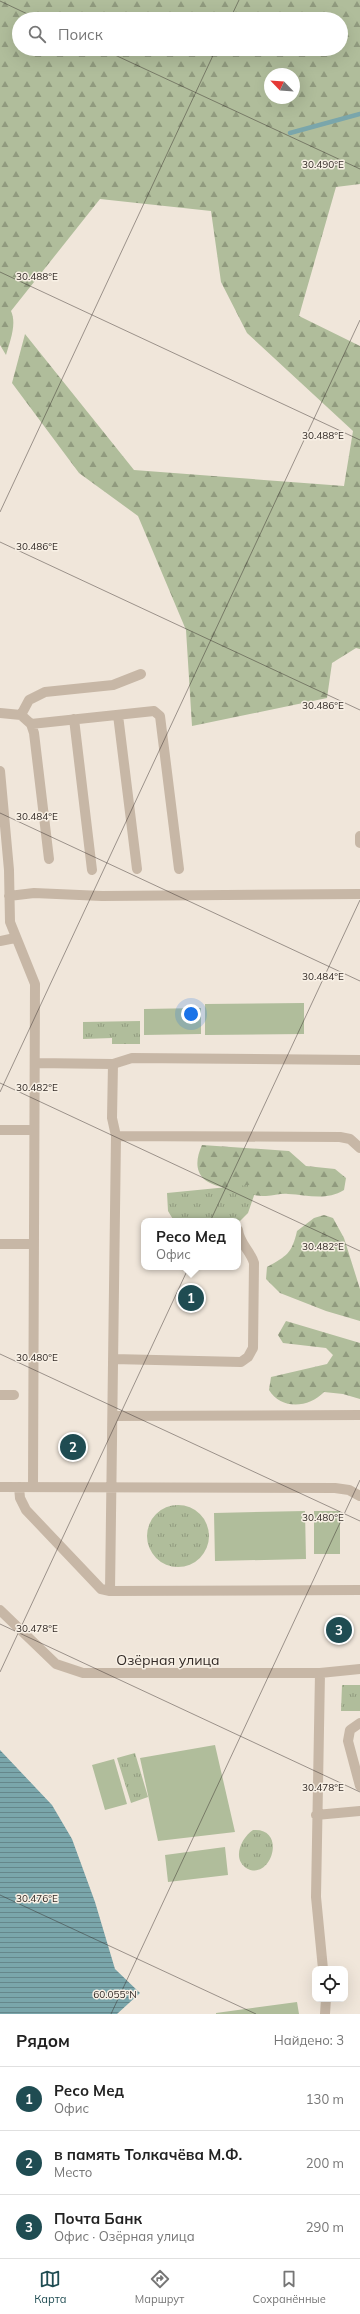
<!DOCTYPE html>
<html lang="ru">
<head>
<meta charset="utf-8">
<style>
	body { margin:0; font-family:Mulish,sans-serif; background:#f6f6f6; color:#222 }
	.controls { position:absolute; right:12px; bottom:12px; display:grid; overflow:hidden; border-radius:8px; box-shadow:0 4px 16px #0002 }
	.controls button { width:36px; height:36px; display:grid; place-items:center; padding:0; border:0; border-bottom:1px solid #e0e0e0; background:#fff; color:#222; font:20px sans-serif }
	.compass { position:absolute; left:264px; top:68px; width:36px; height:36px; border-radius:50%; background:#fff; box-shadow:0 4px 16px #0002; rotate:295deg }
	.you { position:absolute; left:191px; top:1014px; width:14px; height:14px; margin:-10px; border:3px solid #fff; border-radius:50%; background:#1a73e8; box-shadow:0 0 0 6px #1a73e833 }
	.badge { display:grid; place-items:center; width:26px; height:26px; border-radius:50%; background:#1f4c52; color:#fff; font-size:13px; font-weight:700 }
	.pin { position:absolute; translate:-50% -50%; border:2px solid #fff; box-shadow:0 1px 4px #0006 }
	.popup { position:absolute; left:141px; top:1218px; width:100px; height:52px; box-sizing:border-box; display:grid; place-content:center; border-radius:8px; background:#fff; filter:drop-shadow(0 1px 3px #0005); font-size:13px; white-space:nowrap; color:#767676 }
	.popup b { font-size:15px; color:#222 }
	.popup::after { content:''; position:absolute; left:50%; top:100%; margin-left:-8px; border:8px solid transparent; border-top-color:#fff }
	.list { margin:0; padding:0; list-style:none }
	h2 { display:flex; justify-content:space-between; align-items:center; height:52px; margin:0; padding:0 16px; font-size:17px }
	h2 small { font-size:13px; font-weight:400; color:#767676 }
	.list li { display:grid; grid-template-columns:26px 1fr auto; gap:12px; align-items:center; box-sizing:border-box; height:64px; padding:0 16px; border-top:1px solid #e0e0e0 }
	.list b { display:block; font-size:15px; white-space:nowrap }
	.list p { margin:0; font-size:13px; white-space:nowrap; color:#767676 }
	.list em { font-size:13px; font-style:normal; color:#767676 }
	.icon { flex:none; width:22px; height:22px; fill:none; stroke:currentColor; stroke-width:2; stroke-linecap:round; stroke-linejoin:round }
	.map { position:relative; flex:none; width:360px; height:2014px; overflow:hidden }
	.search { position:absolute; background:#fff; box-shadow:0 4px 16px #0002; left:12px; right:12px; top:12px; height:44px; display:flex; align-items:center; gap:10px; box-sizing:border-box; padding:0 14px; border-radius:22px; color:#767676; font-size:15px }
	.sheet { height:244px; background:#fff }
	nav { display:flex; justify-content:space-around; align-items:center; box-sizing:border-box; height:56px; border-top:1px solid #e0e0e0; background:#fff; font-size:11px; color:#767676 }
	nav a { display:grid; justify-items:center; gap:2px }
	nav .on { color:#1f4c52 }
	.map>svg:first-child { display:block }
	.forest { fill:url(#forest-firs); fill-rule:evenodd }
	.park { fill:url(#park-tufts) }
	.pitch { fill:#b0bd9b }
	.water { fill:url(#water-rules) }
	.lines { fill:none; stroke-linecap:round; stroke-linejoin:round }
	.stream { stroke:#7aa6ab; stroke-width:4.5 }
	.minor { stroke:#c7b7a6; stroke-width:10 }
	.ticks { fill:none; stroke:#332b27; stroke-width:1; stroke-opacity:0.45 }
	.labels { text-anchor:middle; stroke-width:3; stroke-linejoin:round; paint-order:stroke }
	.street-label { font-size:14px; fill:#332b27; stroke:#f8f0e5 }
	.ticks-label { font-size:10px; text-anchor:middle; fill:#332b27; stroke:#f8f0e5; stroke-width:3; stroke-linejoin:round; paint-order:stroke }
</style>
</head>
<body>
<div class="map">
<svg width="360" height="2014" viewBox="0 0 360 2014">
	<defs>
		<pattern id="forest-firs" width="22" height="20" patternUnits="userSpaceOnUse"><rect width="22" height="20" fill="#b0bd9b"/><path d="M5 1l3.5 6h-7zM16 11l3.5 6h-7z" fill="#909a7e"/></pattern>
		<pattern id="park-tufts" width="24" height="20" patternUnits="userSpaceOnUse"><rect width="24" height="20" fill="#b0bd9b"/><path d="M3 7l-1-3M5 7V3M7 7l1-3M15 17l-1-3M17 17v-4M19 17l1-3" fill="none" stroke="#909a7e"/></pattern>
		<pattern id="water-rules" width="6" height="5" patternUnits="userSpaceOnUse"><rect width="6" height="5" fill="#7aa6ab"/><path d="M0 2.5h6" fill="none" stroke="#65878b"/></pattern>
	</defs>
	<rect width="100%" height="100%" fill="#f0e6da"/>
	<path class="forest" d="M0,0H360V184L336,187L299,316L360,346V649L356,648L332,663L327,698L192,726L186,630L138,516L79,473L12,383L25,334L134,470L344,486L353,431L247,333L221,282L211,211L100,199L11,311C17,324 10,341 6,355L0,345ZM19,19H341V49H19ZM270,74H294V98H270Z
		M202,1145L289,1151L306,1166L335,1169L346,1178L344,1190C326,1201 308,1195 288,1194C281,1193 274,1196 266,1196C255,1197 212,1187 204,1179C194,1170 197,1156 202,1145Z
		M324,1215L333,1218L344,1238L360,1289V1321L326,1311L280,1293L266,1279L267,1267C287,1256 292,1253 297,1231L314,1218Z
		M286,1321L360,1343V1399L343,1394L324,1392C309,1408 281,1410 269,1390L271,1377L327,1364L333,1355L326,1348L283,1343L278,1335Z"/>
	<path class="park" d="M140,1021V1044H112V1038L83,1039V1022Z
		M258,1184L248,1213L240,1221H174L168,1211L167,1193Z
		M147 1536a31 31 0 1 1 62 0a31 31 0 1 1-62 0Z
		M342,1685H360V1711H341Z
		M135,1753L148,1797L131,1803L117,1758Z
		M253,1830C287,1827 272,1880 248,1869C231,1860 241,1838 253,1830Z"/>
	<path class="pitch" d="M304,1003V1034L205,1035V1004Z
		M201,1008V1034L144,1035V1009Z
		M305,1511L306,1559L215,1561L214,1513Z
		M314,1511H340V1554H314Z
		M215,1745L235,1832L158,1841L140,1758Z
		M114,1759L127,1804L105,1810L92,1765Z
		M225,1847L228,1875L168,1882L165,1855Z
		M297,2002L299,2014H216V2013Z"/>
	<path class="water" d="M0,1750L52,1805L72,1839L95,1902L115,1969L140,1993L117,2014H0Z"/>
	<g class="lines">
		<path class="stream" d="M290,133L360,114"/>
		<path class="minor" d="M0,713L21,715L31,724L154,711L160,716L179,869
			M21,715L29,700L45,692L113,685L141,674
			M118,715L137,869
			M74,719L92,870
			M31,724L34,733L49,859
			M0,771L9,870L10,922L35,984L33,1486
			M360,836V843
			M9,896L34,893L102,896L360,894
			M0,941L15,938
			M35,1063L113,1064L132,1058L360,1060
			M0,1130H34
			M116,1136L340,1137L350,1139L360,1148
			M0,1244H34
			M113,1359L241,1362L248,1357L253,1348L254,1263C250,1250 239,1243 238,1230
			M0,1395H14
			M113,1416L360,1415
			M0,1487L335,1488L349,1490L360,1496
			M19,1487L20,1498L26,1510L101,1589L110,1591L360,1590
			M110,1591L116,1136L112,1118L113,1064
			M0,1610L56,1664L83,1673H320L360,1669
			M320,1673L316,1897L323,1969
			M360,1723L350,1730L348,1741L360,1786
			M316,1815L360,1811
			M325,2014L326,1999"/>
	</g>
	<path class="ticks" d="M0,1L38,19M230,19L239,0M102,49L360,169M0,272L360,440M0,512L216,49M0,542L360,710M0,813L360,981M0,1083L360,1251M0,1092L360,320M0,1354L360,1521M0,1624L360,1792M0,1672L360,900M0,1895L256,2014M111,2014L360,1480"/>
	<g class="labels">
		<g class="street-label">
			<text x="168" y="1665">Озёрная улица</text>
		</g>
	</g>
	<g class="ticks-label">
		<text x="323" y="168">30.490°E</text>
		<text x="37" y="280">30.488°E</text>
		<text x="323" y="439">30.488°E</text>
		<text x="37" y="550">30.486°E</text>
		<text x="323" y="709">30.486°E</text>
		<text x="37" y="820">30.484°E</text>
		<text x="323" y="980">30.484°E</text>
		<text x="37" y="1091">30.482°E</text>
		<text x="323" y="1250">30.482°E</text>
		<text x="37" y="1361">30.480°E</text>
		<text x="323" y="1521">30.480°E</text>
		<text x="37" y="1632">30.478°E</text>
		<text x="323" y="1791">30.478°E</text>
		<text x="37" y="1902">30.476°E</text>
		<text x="115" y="1998">60.055°N</text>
	</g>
</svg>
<div class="controls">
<button><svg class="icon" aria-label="locate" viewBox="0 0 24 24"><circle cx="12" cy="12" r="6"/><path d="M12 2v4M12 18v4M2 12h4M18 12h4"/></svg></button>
</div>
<svg class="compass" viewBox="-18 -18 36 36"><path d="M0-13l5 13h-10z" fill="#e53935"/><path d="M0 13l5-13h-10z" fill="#767676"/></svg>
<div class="you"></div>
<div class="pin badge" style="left:191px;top:1298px">1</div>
<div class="popup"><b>Ресо Мед</b>Офис</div>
<div class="pin badge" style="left:73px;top:1447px">2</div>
<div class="pin badge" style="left:339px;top:1630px">3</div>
<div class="search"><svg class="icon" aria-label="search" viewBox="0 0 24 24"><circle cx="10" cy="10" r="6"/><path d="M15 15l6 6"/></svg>Поиск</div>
</div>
<section class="sheet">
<h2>Рядом<small>Найдено: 3</small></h2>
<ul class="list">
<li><span class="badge">1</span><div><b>Ресо Мед</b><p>Офис</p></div><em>130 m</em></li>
<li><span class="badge">2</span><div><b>в память Толкачёва М.Ф.</b><p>Место</p></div><em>200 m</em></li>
<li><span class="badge">3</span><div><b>Почта Банк</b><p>Офис · Озёрная улица</p></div><em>290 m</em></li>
</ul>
</section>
<nav>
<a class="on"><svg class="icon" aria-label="map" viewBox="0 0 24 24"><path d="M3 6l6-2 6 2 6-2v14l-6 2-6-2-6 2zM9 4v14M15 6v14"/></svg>Карта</a>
<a><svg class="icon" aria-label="directions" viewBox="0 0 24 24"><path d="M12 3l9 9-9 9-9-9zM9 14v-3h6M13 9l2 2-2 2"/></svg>Маршрут</a>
<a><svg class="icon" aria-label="saved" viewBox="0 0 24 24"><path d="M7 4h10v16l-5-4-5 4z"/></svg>Сохранённые</a>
</nav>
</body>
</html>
